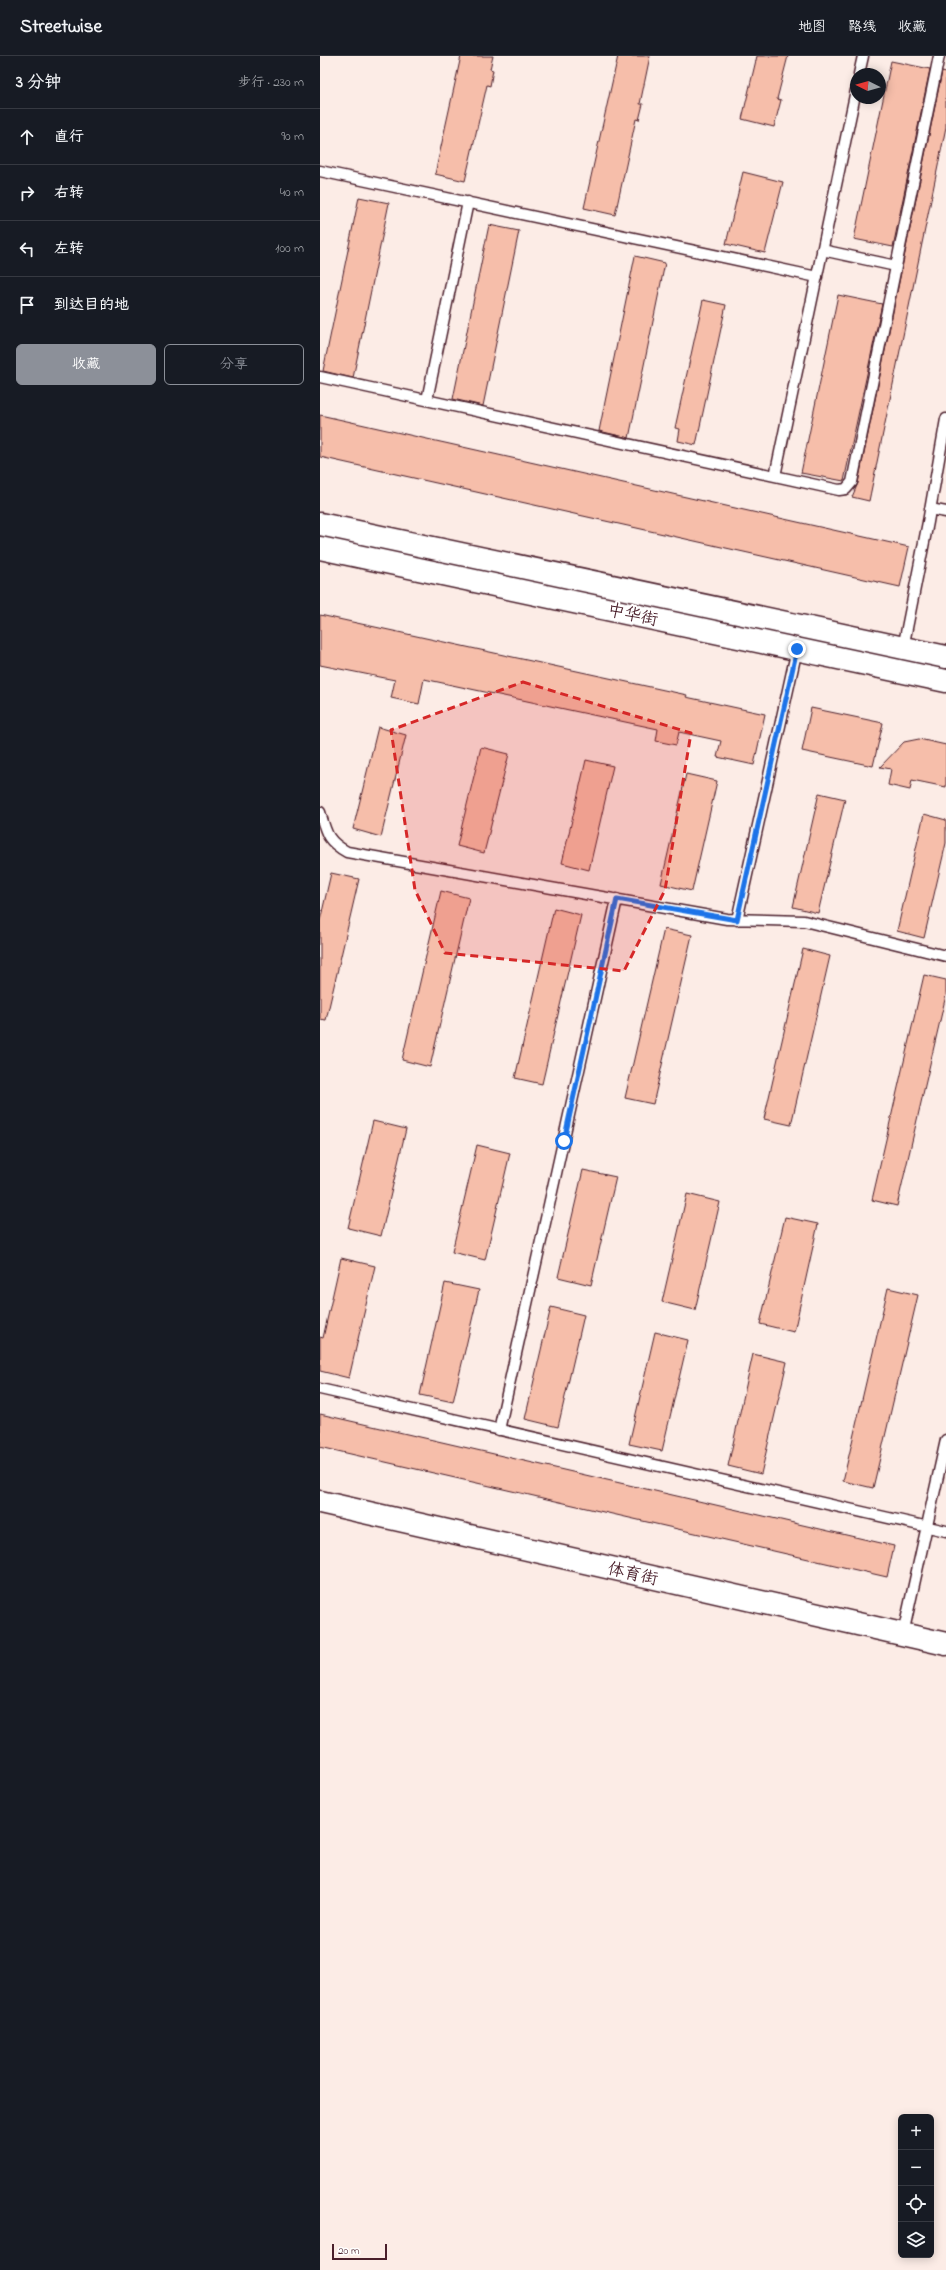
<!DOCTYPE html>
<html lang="zh">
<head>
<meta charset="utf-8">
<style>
	body { margin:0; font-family:"Indie Flower","LXGW WenKai TC",sans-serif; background:#242831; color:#f1f3f6 }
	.controls { position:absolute; right:12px; bottom:12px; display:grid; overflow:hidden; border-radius:6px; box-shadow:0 2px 10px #0003 }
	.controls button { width:36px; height:36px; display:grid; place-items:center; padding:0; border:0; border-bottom:1px solid #363941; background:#171b24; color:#f1f3f6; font:20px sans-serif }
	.compass { position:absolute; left:530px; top:12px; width:36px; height:36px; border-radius:50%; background:#171b24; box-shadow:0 2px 10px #0003; rotate:275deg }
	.scale { position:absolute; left:12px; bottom:10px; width:55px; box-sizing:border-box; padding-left:4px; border:2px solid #4a1f2b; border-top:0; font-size:11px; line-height:14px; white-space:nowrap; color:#4a1f2b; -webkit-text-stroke:3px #fff; paint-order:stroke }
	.stop { position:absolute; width:12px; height:12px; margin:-9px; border:3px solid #1a73e8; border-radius:50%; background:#fff }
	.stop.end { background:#1a73e8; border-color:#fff; box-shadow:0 1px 4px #0008 }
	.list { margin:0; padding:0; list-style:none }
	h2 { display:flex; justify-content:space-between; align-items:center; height:52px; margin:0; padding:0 16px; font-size:17px }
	h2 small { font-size:13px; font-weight:400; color:#9ea1a6 }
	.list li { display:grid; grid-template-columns:26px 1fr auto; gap:12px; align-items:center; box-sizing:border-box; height:56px; padding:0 16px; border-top:1px solid #363941 }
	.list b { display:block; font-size:15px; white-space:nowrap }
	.list em { font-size:13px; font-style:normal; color:#9ea1a6 }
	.actions { display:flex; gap:8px; padding:12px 16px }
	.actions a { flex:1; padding:9px 0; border:1px solid #8c9099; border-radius:6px; text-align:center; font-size:14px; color:#8c9099 }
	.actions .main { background:#8c9099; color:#fff }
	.icon { flex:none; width:22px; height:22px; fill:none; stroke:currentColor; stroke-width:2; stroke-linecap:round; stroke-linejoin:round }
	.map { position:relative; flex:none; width:626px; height:2214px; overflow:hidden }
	header { display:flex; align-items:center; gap:24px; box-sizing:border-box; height:56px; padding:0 20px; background:#171b24; border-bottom:1px solid #363941 }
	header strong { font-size:19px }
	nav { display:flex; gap:22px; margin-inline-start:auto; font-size:14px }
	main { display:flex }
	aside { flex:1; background:#171b24 }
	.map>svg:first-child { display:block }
	.building { fill:#f6beaa; stroke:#4a1f2b }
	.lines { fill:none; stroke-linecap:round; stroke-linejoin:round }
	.lane-casing { stroke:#4a1f2b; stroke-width:13 }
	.secondary-casing { stroke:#4a1f2b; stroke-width:25 }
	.lane { stroke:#fff; stroke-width:10 }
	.secondary { stroke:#fff; stroke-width:22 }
	.route { stroke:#1a73e8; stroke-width:5 }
	.marked { fill:#d62828; fill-opacity:0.2; stroke:#d62828; stroke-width:3; stroke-dasharray:8 5; stroke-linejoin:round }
	.labels { text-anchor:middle; stroke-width:4; stroke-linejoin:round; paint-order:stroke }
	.street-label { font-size:17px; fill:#4a1f2b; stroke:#fff }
</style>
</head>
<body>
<header>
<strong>Streetwise</strong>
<nav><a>地图</a><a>路线</a><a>收藏</a></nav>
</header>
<main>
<aside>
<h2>3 分钟<small>步行 · 230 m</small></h2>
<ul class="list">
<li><svg class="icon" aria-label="ahead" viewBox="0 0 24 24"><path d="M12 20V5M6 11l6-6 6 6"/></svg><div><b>直行</b></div><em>90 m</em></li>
<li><svg class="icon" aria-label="right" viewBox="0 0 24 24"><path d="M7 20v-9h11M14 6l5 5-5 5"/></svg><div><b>右转</b></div><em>40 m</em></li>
<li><svg class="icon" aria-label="left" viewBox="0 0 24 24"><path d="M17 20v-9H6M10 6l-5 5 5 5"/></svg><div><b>左转</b></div><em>100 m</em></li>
<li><svg class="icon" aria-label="arrive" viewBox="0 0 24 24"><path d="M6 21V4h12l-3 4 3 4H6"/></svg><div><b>到达目的地</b></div></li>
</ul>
<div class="actions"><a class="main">收藏</a><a>分享</a></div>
</aside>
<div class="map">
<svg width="626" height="2214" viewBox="0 0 626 2214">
	<rect width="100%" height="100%" fill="#fcece6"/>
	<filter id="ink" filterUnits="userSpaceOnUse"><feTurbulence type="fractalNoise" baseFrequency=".025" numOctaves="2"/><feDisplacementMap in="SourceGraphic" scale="8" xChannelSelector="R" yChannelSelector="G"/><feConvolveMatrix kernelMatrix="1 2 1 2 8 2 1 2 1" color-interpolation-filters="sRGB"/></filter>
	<g filter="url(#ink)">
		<path class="building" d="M141,0H173L170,13L173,14L170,30L167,29L145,125L115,118Z
			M298,0H330L320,48H323L319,64L316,63L295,159L264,152Z
			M437,0H468L457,43L461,44L454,71L422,63Z
			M571,5L610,13L573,191L534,183Z
			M622,16L626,17V71L549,445L532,441L538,427Z
			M423,116L463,126L445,197L406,188Z
			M39,141L69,147L33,322L3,315Z
			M169,169L199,175L163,350L133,343Z
			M315,200L345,207L309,382L279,375Z
			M518,239L562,248L524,425L481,417Z
			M383,244L406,249L376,389L358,385L360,373L355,372Z
			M0,359L589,491L580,531L0,401Z
			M0,559L367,639L366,641L445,658L434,709L397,701L401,685L359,676L356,689L336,685L338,673L104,623L99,648L71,642L75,624L0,609Z
			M491,652L563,667L553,710L482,695Z
			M58,671L86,679L61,781L33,773Z
			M599,683L626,689V731L592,724L590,734L568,729L571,713L560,711L584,686Z
			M161,691L189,698L164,797L137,790Z
			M266,704L293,710L269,814L242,807Z
			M366,718L397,725L372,835L341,828Z
			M499,737L525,743L498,857L473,851Z
			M604,758L626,764V787L604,882L577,875Z
			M11,817L39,823L6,964L0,963V865Z
			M121,835L149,842L110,1011L82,1004Z
			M234,852L261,859L222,1028L195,1022Z
			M344,873L372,879L333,1048L305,1042Z
			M483,893L510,900L471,1069L444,1063Z
			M604,919L626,924V939L577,1150L552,1144Z
			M53,1065L86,1073L61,1180L28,1172Z
			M157,1089L190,1097L165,1204L132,1196Z
			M263,1114L296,1121L271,1229L238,1221Z
			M367,1138L400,1146L375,1254L342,1246Z
			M465,1161L498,1168L474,1276L440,1268Z
			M21,1202L55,1210L29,1322L0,1315V1281L3,1282Z
			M125,1227L159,1234L133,1346L100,1339Z
			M568,1232L598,1239L553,1432L523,1425Z
			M231,1251L264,1259L238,1371L205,1363Z
			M335,1276L368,1284L342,1395L309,1388Z
			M433,1298L467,1306L441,1418L408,1410Z
			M0,1358L574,1490L567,1521L0,1391Z"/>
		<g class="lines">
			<g class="lane-casing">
				<path id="lane" d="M539,18L543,0
					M0,115L497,221
					M502,194L576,210
					M0,321L519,434L526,433L532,426L619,0
					M107,344L148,146
					M455,420L536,34
					M610,453L626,456
					M583,592L608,466L626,363
					M0,756C6,777 7,785 27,796L407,863L484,865L626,900
					M417,864L477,593
					M0,1333L626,1475
					M179,1374L297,843
					M583,1578L626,1384"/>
			</g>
			<g class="secondary-casing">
				<path id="secondary" d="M0,468L626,601
					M0,492L626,625
					M0,1446L626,1588"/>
			</g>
			<use href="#lane" class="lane"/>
			<use href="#secondary" class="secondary"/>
		</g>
	</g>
	<g class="lines" filter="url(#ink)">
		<path class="route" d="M244,1085L297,843L417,864L477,593"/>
	</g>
	<path class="marked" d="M203,626L371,677L345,834L304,915L125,897L95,834L71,674Z"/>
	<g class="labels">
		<g class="street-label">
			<text transform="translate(313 558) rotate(12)" y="6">中华街</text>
			<text transform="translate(313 1517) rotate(13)" y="6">体育街</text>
		</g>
	</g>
</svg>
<div class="controls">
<button>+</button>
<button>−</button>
<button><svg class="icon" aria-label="locate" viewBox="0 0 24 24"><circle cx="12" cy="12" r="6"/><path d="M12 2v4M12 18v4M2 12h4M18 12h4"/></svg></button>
<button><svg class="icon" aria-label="layers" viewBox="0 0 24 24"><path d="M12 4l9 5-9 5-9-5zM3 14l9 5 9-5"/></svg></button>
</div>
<svg class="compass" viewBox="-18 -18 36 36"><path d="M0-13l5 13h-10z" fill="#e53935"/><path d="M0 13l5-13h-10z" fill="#9ea1a6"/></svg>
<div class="scale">20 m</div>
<div class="stop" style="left:244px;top:1085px"></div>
<div class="stop end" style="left:477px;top:593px"></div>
</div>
</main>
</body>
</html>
